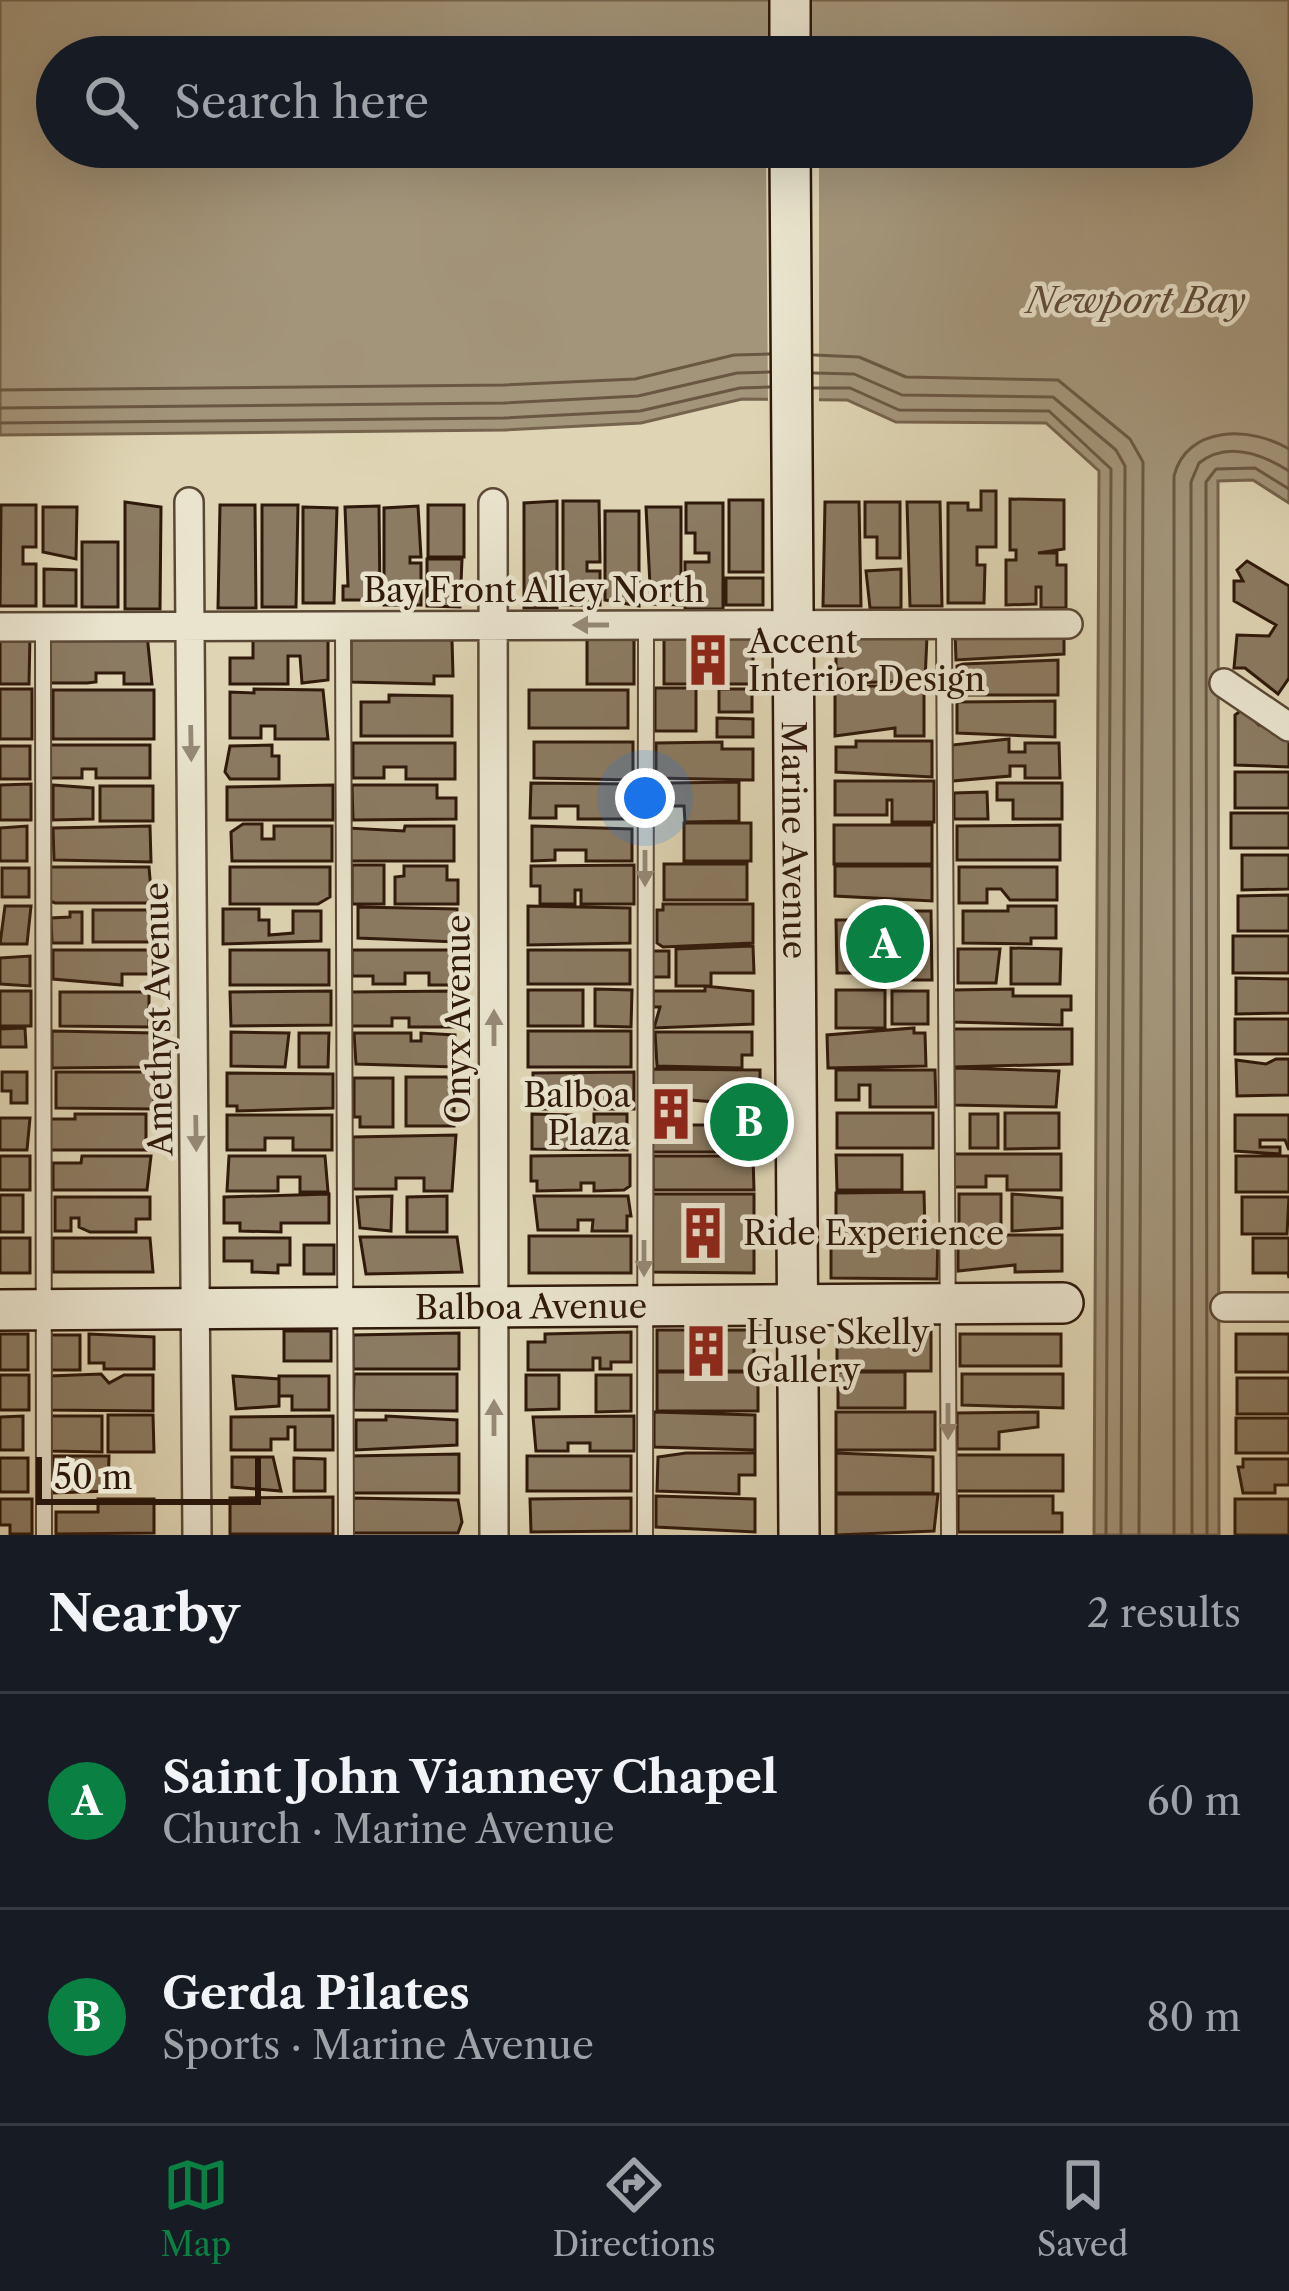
<!DOCTYPE html>
<html lang="en">
<head>
<meta charset="utf-8">
<style>
	body { margin:0; font-family:"Libre Caslon Text",serif; background:#20242c; color:#f1f3f6 }
	.scale { position:absolute; left:36px; bottom:30px; width:225px; box-sizing:border-box; padding-left:12px; border:6px solid #2f190a; border-top:0; font-size:33px; line-height:42px; white-space:nowrap; color:#2f190a; -webkit-text-stroke:9px #eae4ce; paint-order:stroke }
	.you { position:absolute; left:645px; top:798px; width:42px; height:42px; margin:-30px; border:9px solid #fff; border-radius:50%; background:#1a73e8; box-shadow:0 0 0 18px #1a73e833 }
	.badge { display:grid; place-items:center; width:78px; height:78px; border-radius:50%; background:#0b8043; color:#fff; font-size:39px; font-weight:700 }
	.pin { position:absolute; translate:-50% -50%; border:6px solid #fff; box-shadow:0 3px 12px #0006 }
	.list { margin:0; padding:0; list-style:none }
	h2 { display:flex; justify-content:space-between; align-items:center; height:156px; margin:0; padding:0 48px; font-size:51px }
	h2 small { font-size:39px; font-weight:400; color:#9ea1a6 }
	.list li { display:grid; grid-template-columns:78px 1fr auto; gap:36px; align-items:center; box-sizing:border-box; height:216px; padding:0 48px; border-top:3px solid #363941 }
	.list b { display:block; font-size:45px; white-space:nowrap }
	.list p { margin:0; font-size:39px; white-space:nowrap; color:#9ea1a6 }
	.list em { font-size:39px; font-style:normal; color:#9ea1a6 }
	.icon { flex:none; width:66px; height:66px; fill:none; stroke:currentColor; stroke-width:2; stroke-linecap:round; stroke-linejoin:round }
	.map { position:relative; flex:none; width:1289px; height:1535px; overflow:hidden }
	.search { position:absolute; background:#171b24; box-shadow:0 12px 48px #0002; left:36px; right:36px; top:36px; height:132px; display:flex; align-items:center; gap:30px; box-sizing:border-box; padding:0 42px; border-radius:66px; color:#9ea1a6; font-size:45px }
	.sheet { height:588px; background:#171b24 }
	nav { display:flex; justify-content:space-around; align-items:center; box-sizing:border-box; height:168px; border-top:3px solid #363941; background:#171b24; font-size:33px; color:#9ea1a6 }
	nav a { display:grid; justify-items:center; gap:6px }
	nav .on { color:#0b8043 }
	.map>svg:first-child { display:block }
	.water { fill:#a3957a; stroke:#75634d; stroke-width:3; fill-rule:evenodd }
	.pier { fill:#dfd5b4 }
	.lines { fill:none; stroke-linecap:round; stroke-linejoin:round }
	.shore { stroke:#695742; stroke-width:3 }
	.building { fill:#8b7b62; stroke:#2f190a; stroke-width:3; fill-rule:evenodd }
	.lane-casing { stroke:#5b4834; stroke-width:18 }
	.street-casing { stroke:#5b4834; stroke-width:32 }
	.secondary-casing { stroke:#2f190a; stroke-width:44 }
	.lane { stroke:#eae4ce; stroke-width:14 }
	.street { stroke:#eae4ce; stroke-width:27 }
	.secondary { stroke:#eae4ce; stroke-width:39 }
	.oneway { fill:#968976 }
	.labels { text-anchor:middle; stroke-width:9; stroke-linejoin:round; paint-order:stroke }
	.street-label { font-size:33px; fill:#2f190a; stroke:#eae4ce }
	.poi-label { font-size:33px; fill:#2f190a; stroke:#eae4ce; text-anchor:start }
	.water-label { font-size:36px; font-style:italic; fill:#5d4b37; stroke:#eae4ce }
</style>
</head>
<body>
<div class="map">
<svg width="1289" height="1535" viewBox="0 0 1289 1535">
	<rect width="100%" height="100%" fill="#dfd5b4"/>
	<filter id="stains"><feTurbulence type="fractalNoise" baseFrequency=".00167" numOctaves="4"/><feColorMatrix values="0 0 0 0 .2 0 0 0 0 .09 0 0 0 0 .02 0 0 0 .5 -.17"/></filter>
	<radialGradient id="worn" r=".72"><stop offset=".6" stop-color="#630" stop-opacity="0"/><stop offset="1" stop-color="#630" stop-opacity=".3"/></radialGradient>
	<path class="water" d="M0,0H1289V503L1253,480L1218,481L1219,1535H1094L1099,471L1046,423L896,422L847,400L742,399L641,423L505,430L0,435ZM57,57H1232V147H57Z"/>
	<path class="pier" d="M766,147H819V406L768,405Z"/>
	<g class="lines">
		<path class="shore" d="M814,355L859,357L906,377L1058,380L1130,439L1143,462L1139,1535
			M814,373L854,374L902,395L1053,397L1116,450L1125,466L1121,1535
			M814,388H850L899,410L1049,411L1111,469L1106,1535
			M0,390L504,385L635,379L734,355L769,354
			M0,408L504,403L638,396L737,373L769,372
			M0,423L504,418L640,411L740,388L769,387
			M1174,1535V476C1187,425 1251,426 1289,449
			M1192,1535L1191,482L1199,463C1227,441 1262,454 1289,471
			M1207,1535L1206,482L1216,469L1255,468L1289,489"/>
	</g>
	<path class="building" d="M981,491H996V547H977V565H985L984,603H948V503H968V510H981Z
		M1010,499L1064,500V549L1038,553H1057V565H1066V608H1041V587H1036V604L1006,605V560H1016V550H1010Z
		M729,500H763V572H729Z
		M557,501V608H524V503Z
		M563,501H599L600,562H587V571H600V605H563Z
		M125,502L161,507L160,609H125Z
		M825,502H859L861,606H823Z
		M865,502H900V558H877V537H865Z
		M907,502H940L942,606H910Z
		M686,503H723V609H685V562H709V553H695V533H686Z
		M1,505H36V547H23V564H36V606H0Z
		M220,505H255L256,608H218Z
		M262,505H298L296,607H262Z
		M428,505H464V557H428Z
		M379,506L380,600H343V586H348L345,507Z
		M418,506L421,557H410V563H421V605H384V508Z
		M43,507H77L76,559L43,552Z
		M303,507L337,508L334,603H303Z
		M646,507H681V605L651,604Z
		M605,511H639V606L605,600Z
		M82,542H118V607H82Z
		M427,559H462L460,607L427,606Z
		M1247,561L1289,586V678L1278,694L1245,668H1234L1237,635L1269,636L1276,625L1234,601V581H1243L1237,570Z
		M44,569L76,570V606H44Z
		M901,569V608H870L866,571Z
		M726,578H763V605H726Z
		M1064,630V654L956,660L955,631Z
		M351,633L452,640L453,676H434V684L351,682Z
		M50,634H147L152,684H124V673H96V682L87,683H50Z
		M587,634H634V684H587Z
		M0,635H30L29,684H0Z
		M253,635H328V680L302,683L300,656H288V684H230V658H253Z
		M753,636V684H664V637Z
		M927,636L925,681L842,683V669H836V638Z
		M1058,660V695H957V666L963,664Z
		M835,686H924V736H895V728L835,736Z
		M655,688H696V731H655Z
		M0,689H32V739H0Z
		M254,689L323,690L328,739H275V726H261V738H230V692L254,693Z
		M719,689H752V712H719Z
		M53,690H154V739H53Z
		M529,690H628V728H529Z
		M389,695L452,696V736H361V702H389Z
		M1055,701V737L957,733V702Z
		M1243,709L1259,725H1273V733L1289,737V767L1235,765V715Z
		M717,718L753,719V737H717Z
		M1009,739V752H1025V743H1059L1060,778H1025V766H1010V776L952,781V745Z
		M856,741H932V777L836,772V747H856Z
		M534,742H633V780L534,778Z
		M722,742V749H753V780L656,778V743Z
		M353,743H455V779H406V767H384V778H353Z
		M48,745H150V778H96V769H82V778H48Z
		M272,745V756H279V779H230L225,772L230,746Z
		M0,746H30V779H0Z
		M1235,772H1289V808H1235Z
		M835,781H934V822H892V800H887V815H835Z
		M739,782V821L685,822L684,806H671V783Z
		M531,783L629,784V819H578V806H556V818H530Z
		M997,783H1062V819H1013V800H997Z
		M31,784V820H0V785Z
		M53,785L93,788V819L53,820Z
		M333,785V820H227V787Z
		M352,785H437V798H456V819L353,820Z
		M100,786H153V821H100Z
		M987,792L988,819H954V793Z
		M1231,813H1289V848H1231Z
		M684,823H751V861H684Z
		M243,824H262V839H274V826H332V861H232L231,832Z
		M834,825H932V864H834Z
		M1060,825V860H957V826Z
		M27,826V861H0V828Z
		M150,826L151,862L54,860L53,828Z
		M405,826H454V861H348V828L404,831Z
		M532,826L632,829V861H586V850H555V860L532,861Z
		M1242,855H1289V889L1242,890Z
		M664,864H747V900H664Z
		M352,865H384V904H352Z
		M634,865V904H581V890H575V904H540V886H531V866Z
		M404,866H447V880H458V904H395V877L404,876Z
		M835,866H932V901L835,896Z
		M50,867H149L152,903H55L50,901Z
		M230,867H330V897L318,904H230Z
		M959,867H1057V900H1010L1001,889H987V903H959Z
		M2,868H29V897H2Z
		M1289,895V931H1238V896Z
		M663,904H753V943L663,947L657,943V910H663Z
		M5,906H31L27,944H0Z
		M528,906L630,908V943L528,945Z
		M1008,906H1056V938H1031V944L963,943V911H1008Z
		M358,907L457,909V942L358,938Z
		M223,909H259V920H269V935L293,933V911H321V941L223,944Z
		M93,910H151V942H93Z
		M899,911H931L932,980H898V973H837L836,920H899Z
		M70,912H82V943H52L51,918L70,917Z
		M1233,936H1289V973H1233Z
		M753,946L754,973H711V986H676V949Z
		M1011,948L1061,949L1060,984H1011Z
		M958,949H1000L996,983H958Z
		M53,950H152V974H122V985L53,979Z
		M230,950H329V985H230Z
		M352,950H454V985H429V973H405V984H373V976H352Z
		M528,950H630V984H528Z
		M650,951H669V977H650Z
		M30,956V986L0,984V958Z
		M1236,978L1289,979V1013L1236,1014Z
		M705,986L753,991V1024L654,1028L660,1007H653V991H705Z
		M595,989L632,990L631,1027L595,1026Z
		M1013,989V996H1071V1010H1062V1025L953,1022V990Z
		M528,990H583V1026H528Z
		M836,990H885V1028H836Z
		M0,991H31V1026H0Z
		M331,991V1025L231,1026L230,992Z
		M455,991V1027H409V1018H392V1026H351V992Z
		M892,991H928V1024H892Z
		M60,992H149V1027L60,1026Z
		M1235,1019H1289V1054H1235Z
		M25,1028L26,1047H0V1029Z
		M914,1028V1033H925L926,1066L828,1068L827,1035Z
		M953,1029H1072V1064L953,1067Z
		M52,1031L154,1033V1067L52,1068Z
		M528,1031H631V1067H528Z
		M231,1032L289,1033L285,1067L231,1066Z
		M655,1032H752V1055H742V1068L657,1066Z
		M299,1033H329L328,1067H299Z
		M354,1033H411V1041H421V1033L455,1035V1067L356,1064Z
		M1276,1059H1289V1095L1237,1096L1236,1060L1266,1064Z
		M954,1068L1059,1071L1056,1107L954,1105Z
		M652,1069L760,1070V1152H652ZM690,1100L727,1103V1125H690Z
		M836,1070H935L936,1107H870V1085H859V1100H836Z
		M2,1072H27V1103H11V1091H2Z
		M56,1072H154V1109L56,1108Z
		M634,1072V1109H595V1095H585V1109H533V1073Z
		M227,1073L333,1074V1108L237,1111V1106H227Z
		M406,1077H454V1126H406Z
		M354,1078H393V1127H360V1117H354Z
		M837,1113H933V1148H837Z
		M1005,1113H1059V1148L1005,1149Z
		M75,1114H146V1150H48V1119H75Z
		M532,1114L572,1115V1134H594V1114H627V1150L532,1149Z
		M970,1114H998V1148H970Z
		M227,1115H332V1150H293V1138H265V1150H227Z
		M1235,1115H1289V1150L1285,1140H1260V1147H1280V1154L1235,1151Z
		M0,1118H30L27,1150H0Z
		M456,1135L452,1191H424V1178H396V1189H353V1137Z
		M953,1154H1061V1190H1007V1176H986V1187H953Z
		M630,1155V1186L624,1190L594,1191V1183H581V1190L537,1191V1181H531V1156Z
		M836,1155H902V1190H837Z
		M0,1156H30V1190H0Z
		M82,1156H151L147,1190H53V1163H81Z
		M229,1156H325L328,1192H300V1177H278V1191H227Z
		M653,1156H753L754,1190H653Z
		M1236,1156H1289V1192H1236Z
		M924,1192L925,1234H836V1193Z
		M329,1194V1223H281V1232L240,1231V1223H224V1197Z
		M652,1194H754V1273L652,1272Z
		M959,1194H1001V1231H959Z
		M1012,1194L1062,1198V1228L1012,1231Z
		M0,1195H23V1232H0Z
		M392,1196L391,1231L360,1228L357,1197Z
		M447,1196V1232H407V1197Z
		M534,1196H628L631,1216H627V1231H592L593,1220H578V1230H538Z
		M55,1197H150V1219H136V1232H90L79,1227V1218H71V1231H55Z
		M1242,1197H1289L1287,1234H1242Z
		M831,1235H938L937,1279L831,1278Z
		M958,1235H1062V1271L1015,1272V1265L958,1271Z
		M529,1236H631V1273H529Z
		M360,1237H457L462,1272L366,1274Z
		M0,1238H30V1273H0Z
		M53,1238H150L153,1272H53Z
		M224,1238H290V1265H278V1273L252,1272V1261H224Z
		M1253,1238H1289V1278L1288,1273H1253Z
		M304,1245H334V1274H304Z
		M837,1329H931V1371H837Z
		M657,1330H754V1371H657Z
		M284,1331H331V1361H284Z
		M631,1332V1362H611V1369H600V1358H593V1370H528V1342H545V1334Z
		M459,1333V1369H353V1335Z
		M0,1334H28V1370H0Z
		M89,1334L154,1337V1369H104V1363H89Z
		M960,1334H1061V1366H960Z
		M1236,1334H1289V1372H1236Z
		M50,1335H80V1370H50Z
		M657,1372H758V1411H657Z
		M838,1372H905V1408H838Z
		M101,1374L109,1383L124,1375H153V1411L50,1410V1376Z
		M354,1374H457V1411L353,1410Z
		M962,1374H1063V1408L962,1405Z
		M0,1375H29V1410H0Z
		M526,1375H559V1409L526,1410Z
		M596,1375H631V1411L596,1412Z
		M233,1376L279,1379V1406L236,1409Z
		M279,1376H329V1410H292V1396H279Z
		M1237,1378H1289V1414H1237Z
		M654,1412L755,1415V1450L654,1447Z
		M836,1412H935V1450H836Z
		M1038,1412V1427L999,1432V1449H957V1413Z
		M108,1415H153L154,1452H108Z
		M23,1416V1450H0V1417Z
		M51,1416H102V1452L51,1451Z
		M333,1416V1450H295V1427H288V1439H271V1450H231V1417Z
		M386,1416L457,1420V1445L356,1450V1420H386Z
		M634,1416V1451H590V1443H568V1451H536L533,1417Z
		M1236,1418H1289V1453H1236Z
		M686,1453H755V1475H739V1494L657,1491L658,1457Z
		M836,1453L933,1457V1493H836Z
		M459,1454V1493H350V1456Z
		M955,1455H1063V1491H955Z
		M53,1456H109L108,1491L53,1493Z
		M527,1456H631V1491H527Z
		M232,1457H273L281,1491L232,1487Z
		M0,1458H28V1492H0Z
		M294,1458L325,1459V1491H294Z
		M1243,1459H1289V1485H1275V1493H1243L1238,1467H1243Z
		M836,1494H938L934,1531L836,1535Z
		M656,1496L755,1499V1532L656,1527Z
		M958,1496H1053V1513H1062V1532H958Z
		M333,1497V1534H230V1498Z
		M351,1498L458,1500L462,1522L458,1533H351Z
		M631,1498V1531L531,1532L530,1499Z
		M0,1499H32V1534H10V1525H0Z
		M98,1499H154V1533L56,1534V1512H98Z
		M1235,1499H1289V1535H1235Z"/>
	<g class="lines">
		<g class="lane-casing">
			<path id="lane" d="M944,625L949,1535
				M343,626L346,1535
				M43,627L44,1535
				M645,1535L646,625"/>
		</g>
		<g class="street-casing">
			<path id="street" d="M189,502L197,1535
				M493,503L494,1535
				M0,627L1068,624
				M1224,683L1289,727
				M1225,1307H1289"/>
		</g>
		<g class="secondary-casing">
			<g id="secondary">
				<path d="M790,0V57"/>
				<path id="s1" d="M790,147L799,1535"/>
				<path id="s2" d="M0,1310L1063,1303"/>
			</g>
		</g>
		<use href="#lane" class="lane"/>
		<use href="#street" class="street"/>
		<use href="#secondary" class="secondary"/>
	</g>
	<defs><path id="oneway-solid" d="M-6-.8H1V-3.2L6.5 0L1 3.2V.8H-6Z" transform="scale(3)"/></defs>
	<g class="oneway">
		<use href="#oneway-solid" transform="translate(591 625) rotate(180)"/>
		<use href="#oneway-solid" transform="translate(191 743) rotate(89)"/>
		<use href="#oneway-solid" transform="translate(645 868) rotate(90)"/>
		<use href="#oneway-solid" transform="translate(494 1028) rotate(-90)"/>
		<use href="#oneway-solid" transform="translate(196 1133) rotate(89)"/>
		<use href="#oneway-solid" transform="translate(644 1258) rotate(90)"/>
		<use href="#oneway-solid" transform="translate(494 1418) rotate(-90)"/>
		<use href="#oneway-solid" transform="translate(948 1421) rotate(90)"/>
	</g>
	<defs>
		<g id="building-bare" transform="scale(4.14)"><path d="M-4-6H4V6H1V3H-1V6H-4ZM-2.5-4.3h1.7v1.8h-1.7ZM.8-4.3h1.7v1.8H.8ZM-2.5-1h1.7V.8h-1.7ZM.8-1h1.7V.8H.8Z" fill="#8f2418" stroke="#eae4ce" stroke-width="2.5" paint-order="stroke"/></g>
	</defs>
	<g fill-rule="evenodd">
		<use href="#building-bare" x="708" y="660"/>
		<use href="#building-bare" x="671" y="1114"/>
		<use href="#building-bare" x="703" y="1233"/>
		<use href="#building-bare" x="706" y="1351"/>
	</g>
	<g class="labels">
		<g class="street-label">
			<text x="534" y="602">Bay Front Alley North</text>
			<text dy="12" stroke="none"><textPath href="#s1" startOffset="693">Marine Avenue</textPath></text>
			<text transform="translate(158 1019) rotate(-91)" y="12">Amethyst Avenue</text>
			<text transform="translate(458 1019) rotate(-90)" y="12">Onyx Avenue</text>
			<text dy="12" stroke="none"><textPath href="#s2" startOffset="531">Balboa Avenue</textPath></text>
		</g>
		<g class="poi-label">
			<text x="748" y="653">Accent<tspan x="748" dy="38">Interior Design</tspan></text>
			<text x="631" y="1107" text-anchor="end">Balboa<tspan x="631" dy="38">Plaza</tspan></text>
			<text x="743" y="1245">Ride Experience</text>
			<text x="746" y="1344">Huse Skelly<tspan x="746" dy="38">Gallery</tspan></text>
		</g>
		<g class="water-label">
			<text x="1136" y="313">Newport Bay</text>
		</g>
	</g>
	<rect width="100%" height="100%" filter="url(#stains)"/>
	<rect width="100%" height="100%" fill="url(#worn)"/>
</svg>
<div class="scale">50 m</div>
<div class="you"></div>
<div class="pin badge" style="left:885px;top:944px">A</div>
<div class="pin badge" style="left:749px;top:1122px">B</div>
<div class="search"><svg class="icon" aria-label="search" viewBox="0 0 24 24"><circle cx="10" cy="10" r="6"/><path d="M15 15l6 6"/></svg>Search here</div>
</div>
<section class="sheet">
<h2>Nearby<small>2 results</small></h2>
<ul class="list">
<li><span class="badge">A</span><div><b>Saint John Vianney Chapel</b><p>Church · Marine Avenue</p></div><em>60 m</em></li>
<li><span class="badge">B</span><div><b>Gerda Pilates</b><p>Sports · Marine Avenue</p></div><em>80 m</em></li>
</ul>
</section>
<nav>
<a class="on"><svg class="icon" aria-label="map" viewBox="0 0 24 24"><path d="M3 6l6-2 6 2 6-2v14l-6 2-6-2-6 2zM9 4v14M15 6v14"/></svg>Map</a>
<a><svg class="icon" aria-label="directions" viewBox="0 0 24 24"><path d="M12 3l9 9-9 9-9-9zM9 14v-3h6M13 9l2 2-2 2"/></svg>Directions</a>
<a><svg class="icon" aria-label="saved" viewBox="0 0 24 24"><path d="M7 4h10v16l-5-4-5 4z"/></svg>Saved</a>
</nav>
</body>
</html>
